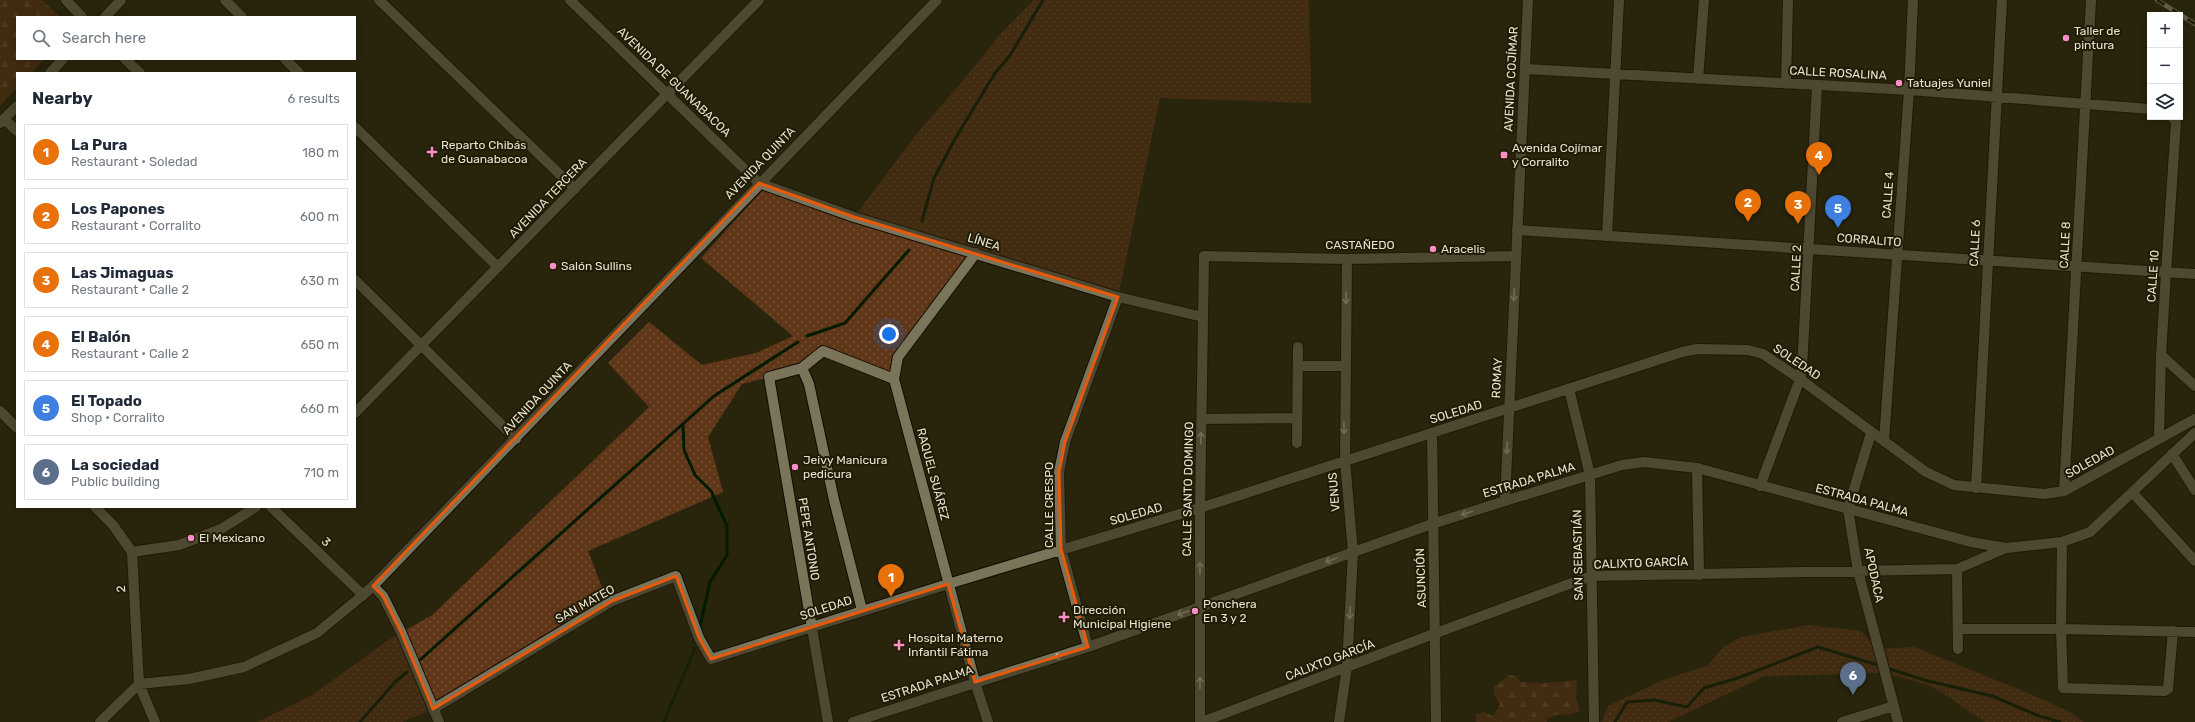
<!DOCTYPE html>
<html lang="en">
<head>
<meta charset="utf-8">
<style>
	body { margin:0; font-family:Rubik,sans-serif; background:#f6f6f7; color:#1f2937 }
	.controls { position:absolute; right:12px; top:12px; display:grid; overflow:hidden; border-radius:0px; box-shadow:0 2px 10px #0003 }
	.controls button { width:36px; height:36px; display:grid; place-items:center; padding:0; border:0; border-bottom:1px solid #e0e1e3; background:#fff; color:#1f2937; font:20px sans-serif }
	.you { position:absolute; left:889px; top:334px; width:14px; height:14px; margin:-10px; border:3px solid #fff; border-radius:50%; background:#1a73e8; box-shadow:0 0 0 6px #1a73e833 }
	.badge { display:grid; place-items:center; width:26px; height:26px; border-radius:50%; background:#b45309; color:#fff; font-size:13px; font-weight:700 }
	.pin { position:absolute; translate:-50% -33px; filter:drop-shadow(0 1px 2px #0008) }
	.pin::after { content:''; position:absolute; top:21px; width:14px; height:12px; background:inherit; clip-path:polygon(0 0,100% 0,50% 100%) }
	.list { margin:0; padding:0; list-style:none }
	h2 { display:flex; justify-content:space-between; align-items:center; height:52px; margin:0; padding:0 16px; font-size:17px }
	h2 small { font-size:13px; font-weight:400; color:#747a83 }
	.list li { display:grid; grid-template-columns:26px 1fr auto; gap:12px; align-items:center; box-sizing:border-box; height:56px; margin:0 8px 8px; padding:0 8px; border:1px solid #e0e1e3; border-radius:0px }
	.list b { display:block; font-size:15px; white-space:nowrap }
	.list p { margin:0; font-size:13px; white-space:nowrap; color:#747a83 }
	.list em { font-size:13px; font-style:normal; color:#747a83 }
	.icon { flex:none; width:22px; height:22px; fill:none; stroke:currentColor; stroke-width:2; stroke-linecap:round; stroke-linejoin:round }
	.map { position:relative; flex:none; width:2195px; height:722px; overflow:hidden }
	.search { position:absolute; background:#fff; box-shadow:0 2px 10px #0003; left:16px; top:16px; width:340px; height:44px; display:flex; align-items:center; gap:10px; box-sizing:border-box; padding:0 14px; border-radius:0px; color:#747a83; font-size:15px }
	.panel { position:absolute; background:#fff; box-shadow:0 2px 10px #0003; left:16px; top:72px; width:340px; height:436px; border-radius:0px }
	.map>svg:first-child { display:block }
	.grass { fill:url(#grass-dots) }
	.forest { fill:url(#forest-firs) }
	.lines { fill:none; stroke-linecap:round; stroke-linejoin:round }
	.stream { stroke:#001b00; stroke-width:3 }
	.minor-casing { stroke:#120d00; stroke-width:12 }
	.tertiary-casing { stroke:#120d00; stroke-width:12 }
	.secondary-casing { stroke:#120d00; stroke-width:12 }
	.minor { stroke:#79745a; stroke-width:10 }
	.tertiary { stroke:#79745a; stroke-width:10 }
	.secondary { stroke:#79745a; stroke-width:10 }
	.rail-casing { stroke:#a7a492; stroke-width:4.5 }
	.rail { stroke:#201b04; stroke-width:3; stroke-dasharray:9; stroke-linecap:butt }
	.oneway { stroke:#c5c2af }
	.marked { fill:none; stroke:#e8590c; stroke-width:3; stroke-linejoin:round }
	.poi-dot { fill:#fa8fc8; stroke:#201b04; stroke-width:1.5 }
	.labels { text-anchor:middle; stroke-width:4; stroke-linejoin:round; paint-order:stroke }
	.poi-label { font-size:12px; fill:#e6e3d4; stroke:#201b04; text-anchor:start }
	.street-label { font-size:12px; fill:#e6e3d4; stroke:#201b04 }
</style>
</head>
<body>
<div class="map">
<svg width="2195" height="722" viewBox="0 0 2195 722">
	<defs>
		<pattern id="grass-dots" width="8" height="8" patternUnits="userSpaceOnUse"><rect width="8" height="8" fill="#603618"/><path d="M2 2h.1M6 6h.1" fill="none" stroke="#775339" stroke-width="1.8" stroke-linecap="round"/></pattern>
		<pattern id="forest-firs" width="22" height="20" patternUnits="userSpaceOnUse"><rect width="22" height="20" fill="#603618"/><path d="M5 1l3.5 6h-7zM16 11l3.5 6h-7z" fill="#775339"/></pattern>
	</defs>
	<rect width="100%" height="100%" fill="#29240c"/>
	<path class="grass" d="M1034,0H1309L1311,103L1160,98L1118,297L976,253L895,355L894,379L823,351L802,368L742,384L708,437L723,492L588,551L603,590L612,601L433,709L402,722H257L311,696L387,641L432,615L649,407L608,363L649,322L702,365L756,353L793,336L701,258L763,190L854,217L919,131L962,82L1003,31Z
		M1809,625L1861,631L1877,649L1914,647L2040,698L2071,713L2083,722H1985L1938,690L1925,684L1884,673L1765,676L1668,722H1602L1608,706L1663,680L1707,666L1724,647L1741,637Z"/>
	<path class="forest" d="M0,0H42L60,17H17V59H44L31,73H17V88L0,106Z
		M1510,675L1516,676L1520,682L1549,683L1577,680L1576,698L1580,711C1565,718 1560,711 1547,719V722H1476V714L1484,712L1493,716L1500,705L1494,694V687Z"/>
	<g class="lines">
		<path class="stream" d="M922,221L934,178L955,139L995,73L1009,57L1043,0
			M807,336L845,323L909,250
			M683,424L684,450L695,475L711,491L727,526V555L710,582L700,626
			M420,660L714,396L798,342
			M1887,668L1924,680L1992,696L2039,716L2060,722
			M360,722L395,682L407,672
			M664,722L695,648
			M1615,722L1627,702L1654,700L1687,707L1704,688L1738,678L1818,647L1881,666"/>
		<g class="minor-casing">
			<path id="minor" d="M66,0L82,17
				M225,0L242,17
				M379,0L575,189
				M105,17L121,0
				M125,59L140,73
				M285,59L299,73
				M1525,69L1909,90L2150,109
				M50,73L63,59
				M1698,79L1704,0
				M1786,84L1788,0
				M4,119L17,131
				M0,123L17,106
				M355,127L498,267
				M1607,236L1619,0
				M2166,273L2176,122L2172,117
				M355,280L516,439
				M1298,366H1344
				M802,368L809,384L834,500L862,610
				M1569,389L1590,475L1594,722
				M0,411L17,428
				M1202,419L1297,418
				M1432,433L1436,722
				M1871,433L1848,509L1858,571L1898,722
				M2159,438L2161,355
				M1884,441L1909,90L1913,0
				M1297,443L1298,347
				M2172,454L2195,490
				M1697,468L1699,575
				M1760,486L1800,379L1802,368L1817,86
				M1976,488L2002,0
				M2064,491L2091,0
				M2133,493L2195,561
				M95,507L113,525L132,552
				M2062,542L2061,629L2063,688L2164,691L2168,689L2173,631
				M1957,569L1958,649
				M373,586L937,0
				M1958,629H2061L2195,632
				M1088,647L1061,549L1059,472L1065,442L1118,297
				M975,682L988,722
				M433,709L612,601L676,576L699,638L711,659L948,584L1200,508L1682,352L1697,349L1748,350L1763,354L1800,379L1926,472L1954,485L2044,494L2064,491L2195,419
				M155,722L139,684L189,679L244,667L317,633L363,595
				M828,722L769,377L802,368L823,351L894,379
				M1202,722L1436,633L1591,576L1957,569L2006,548
				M1339,722L1347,667L1353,552L1345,461L1347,259
				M1842,722L1894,706"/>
		</g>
		<g class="tertiary-casing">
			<path id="tertiary" d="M570,0L759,183L854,217L1118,297L1203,317
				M1517,230L2195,274
				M2166,273L2161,355L2195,386
				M355,413L759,0
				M1505,501L1622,465L1644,462L1697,468L1971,542L2006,548L2062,542L2090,532L2195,433
				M271,507L363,595L373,586L383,596L401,632L439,722
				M975,682L894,379L898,357L976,253
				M100,722L139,684L132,552L179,545L221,529L256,507"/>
		</g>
		<g class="secondary-casing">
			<path id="secondary" d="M853,722L1088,647L1432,524L1505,501L1528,0
				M1200,722V508L1204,256L1347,259L1516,256"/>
		</g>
		<use href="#minor" class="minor"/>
		<use href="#tertiary" class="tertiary"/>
		<use href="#secondary" class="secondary"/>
		<g class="rail-casing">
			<path id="rail" d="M2157,0L2195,24"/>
		</g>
		<use href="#rail" class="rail"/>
	</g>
	<defs><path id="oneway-shaft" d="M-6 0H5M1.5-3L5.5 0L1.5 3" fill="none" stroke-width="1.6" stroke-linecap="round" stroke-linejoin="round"/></defs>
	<g class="oneway">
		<use href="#oneway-shaft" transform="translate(1514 295) rotate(93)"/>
		<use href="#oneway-shaft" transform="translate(1346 298) rotate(92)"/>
		<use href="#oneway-shaft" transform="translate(1344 428) rotate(90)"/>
		<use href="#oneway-shaft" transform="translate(1201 438) rotate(-89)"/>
		<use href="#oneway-shaft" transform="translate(1507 448) rotate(93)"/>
		<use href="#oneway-shaft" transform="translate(1467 513) rotate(162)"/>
		<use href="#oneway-shaft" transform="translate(1331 560) rotate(160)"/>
		<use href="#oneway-shaft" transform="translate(1200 568) rotate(-90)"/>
		<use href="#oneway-shaft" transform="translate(1183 613) rotate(161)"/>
		<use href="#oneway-shaft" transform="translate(1350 613) rotate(93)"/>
		<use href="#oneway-shaft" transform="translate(1060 656) rotate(162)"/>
		<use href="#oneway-shaft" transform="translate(1200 683) rotate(-90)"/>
	</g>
	<path d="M0 0H2195V722H0ZM759,183L854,217L1118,297L1065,442L1059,472L1061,549L1088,647L975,682L948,584L711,659L699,638L676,576L612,601L433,709L401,632L383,596L373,586Z" fill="#29240c" fill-opacity=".55" fill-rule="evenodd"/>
	<path class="marked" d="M759,183L854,217L1118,297L1065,442L1059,472L1061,549L1088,647L975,682L948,584L711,659L699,638L676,576L612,601L433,709L401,632L383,596L373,586Z"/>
	<g class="poi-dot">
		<circle cx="2066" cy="38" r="4"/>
		<circle cx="1899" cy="83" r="4"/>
		<path d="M430 146h4v4h4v4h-4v4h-4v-4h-4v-4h4z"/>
		<rect x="1500" y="151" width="8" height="8" rx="2"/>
		<circle cx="1433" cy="249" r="4"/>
		<circle cx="553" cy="266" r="4"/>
		<circle cx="795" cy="467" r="4"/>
		<circle cx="191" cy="538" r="4"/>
		<circle cx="1195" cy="611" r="4"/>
		<path d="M1062 611h4v4h4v4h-4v4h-4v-4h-4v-4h4z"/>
		<path d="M897 639h4v4h4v4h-4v4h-4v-4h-4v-4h4z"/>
	</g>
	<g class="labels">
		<g class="poi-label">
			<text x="2074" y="35">Taller de<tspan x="2074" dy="14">pintura</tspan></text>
			<text x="1907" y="87">Tatuajes Yuniel</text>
			<text x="441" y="149">Reparto Chibás<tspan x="441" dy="14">de Guanabacoa</tspan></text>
			<text x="1512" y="152">Avenida Cojímar<tspan x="1512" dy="14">y Corralito</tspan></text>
			<text x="1441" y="253">Aracelis</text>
			<text x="561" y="270">Salón Sullins</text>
			<text x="803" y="464">Jeivy Manicura<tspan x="803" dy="14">pedicura</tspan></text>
			<text x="199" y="542">El Mexicano</text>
			<text x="1203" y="608">Ponchera<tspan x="1203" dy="14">En 3 y 2</tspan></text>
			<text x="1073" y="614">Dirección<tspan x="1073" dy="14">Municipal Higiene</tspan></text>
			<text x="908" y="642">Hospital Materno<tspan x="908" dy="14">Infantil Fátima</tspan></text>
		</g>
		<g class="street-label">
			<text transform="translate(1838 73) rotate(3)" y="4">CALLE ROSALINA</text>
			<text transform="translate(1511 79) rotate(-87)" y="4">AVENIDA COJÍMAR</text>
			<text transform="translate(674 82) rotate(44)" y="4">AVENIDA DE GUANABACOA</text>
			<text transform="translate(760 163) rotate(-46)" y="4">AVENIDA QUINTA</text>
			<text transform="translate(1888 195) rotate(-86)" y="4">CALLE 4</text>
			<text transform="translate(548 198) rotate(-46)" y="4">AVENIDA TERCERA</text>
			<text transform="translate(1869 240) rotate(4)" y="4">CORRALITO</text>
			<text transform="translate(984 242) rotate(17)" y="4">LÍNEA</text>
			<text transform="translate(1975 243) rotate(-87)" y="4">CALLE 6</text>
			<text x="1360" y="249">CASTAÑEDO</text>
			<text transform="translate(2065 245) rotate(-87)" y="4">CALLE 8</text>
			<text transform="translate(1796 268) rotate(-87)" y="4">CALLE 2</text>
			<text transform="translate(2153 276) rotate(-86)" y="4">CALLE 10</text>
			<text transform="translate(1797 362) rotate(34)" y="4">SOLEDAD</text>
			<text transform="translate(1497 378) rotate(-87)" y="4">ROMAY</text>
			<text transform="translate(537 398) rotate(-47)" y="4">AVENIDA QUINTA</text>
			<text transform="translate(1456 412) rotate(-17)" y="4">SOLEDAD</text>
			<text transform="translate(2090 462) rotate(-29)" y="4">SOLEDAD</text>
			<text transform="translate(933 474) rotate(75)" y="4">RAQUEL SUÁREZ</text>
			<text transform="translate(1529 480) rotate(-17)" y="4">ESTRADA PALMA</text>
			<text transform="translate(1188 489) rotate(-89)" y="4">CALLE SANTO DOMINGO</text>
			<text transform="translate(1334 492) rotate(-95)" y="4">VENUS</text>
			<text transform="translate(1862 500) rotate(15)" y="4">ESTRADA PALMA</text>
			<text transform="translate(1049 505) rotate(-90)" y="4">CALLE CRESPO</text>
			<text transform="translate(1136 514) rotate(-16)" y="4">SOLEDAD</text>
			<text transform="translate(809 539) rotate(81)" y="4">PEPE ANTONIO</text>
			<text transform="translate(326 542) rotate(44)" y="4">3</text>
			<text transform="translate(1578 555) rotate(-91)" y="4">SAN SEBASTIÁN</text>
			<text transform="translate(1641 563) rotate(-2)" y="4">CALIXTO GARCÍA</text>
			<text transform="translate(1874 575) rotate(78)" y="4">APODACA</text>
			<text transform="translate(1421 578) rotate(-92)" y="4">ASUNCIÓN</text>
			<text transform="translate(121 589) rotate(-93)" y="4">2</text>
			<text transform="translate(585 604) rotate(-29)" y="4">SAN MATEO</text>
			<text transform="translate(826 608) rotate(-18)" y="4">SOLEDAD</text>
			<text transform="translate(1330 660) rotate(-21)" y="4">CALIXTO GARCÍA</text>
			<text transform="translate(927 684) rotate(-18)" y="4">ESTRADA PALMA</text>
		</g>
	</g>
</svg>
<div class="controls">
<button>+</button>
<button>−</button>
<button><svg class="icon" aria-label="layers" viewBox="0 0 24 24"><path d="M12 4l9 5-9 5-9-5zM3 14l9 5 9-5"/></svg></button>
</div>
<div class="you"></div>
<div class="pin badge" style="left:891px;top:597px;background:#e8710a">1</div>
<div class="pin badge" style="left:1748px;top:222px;background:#e8710a">2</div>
<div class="pin badge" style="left:1798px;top:224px;background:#e8710a">3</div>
<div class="pin badge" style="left:1819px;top:175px;background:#e8710a">4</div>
<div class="pin badge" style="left:1838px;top:228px;background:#3f7fe0">5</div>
<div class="pin badge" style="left:1853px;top:695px;background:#5c6f8a">6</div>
<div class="search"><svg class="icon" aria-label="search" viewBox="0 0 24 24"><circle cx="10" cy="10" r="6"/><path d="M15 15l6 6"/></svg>Search here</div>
<section class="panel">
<h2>Nearby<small>6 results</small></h2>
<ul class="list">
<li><span class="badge" style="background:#e8710a">1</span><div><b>La Pura</b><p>Restaurant · Soledad</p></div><em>180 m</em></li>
<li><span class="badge" style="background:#e8710a">2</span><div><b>Los Papones</b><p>Restaurant · Corralito</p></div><em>600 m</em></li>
<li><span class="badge" style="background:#e8710a">3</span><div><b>Las Jimaguas</b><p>Restaurant · Calle 2</p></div><em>630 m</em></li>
<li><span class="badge" style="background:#e8710a">4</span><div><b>El Balón</b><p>Restaurant · Calle 2</p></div><em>650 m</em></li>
<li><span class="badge" style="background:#3f7fe0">5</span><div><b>El Topado</b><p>Shop · Corralito</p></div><em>660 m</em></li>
<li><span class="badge" style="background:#5c6f8a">6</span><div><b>La sociedad</b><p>Public building</p></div><em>710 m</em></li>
</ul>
</section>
</div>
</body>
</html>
